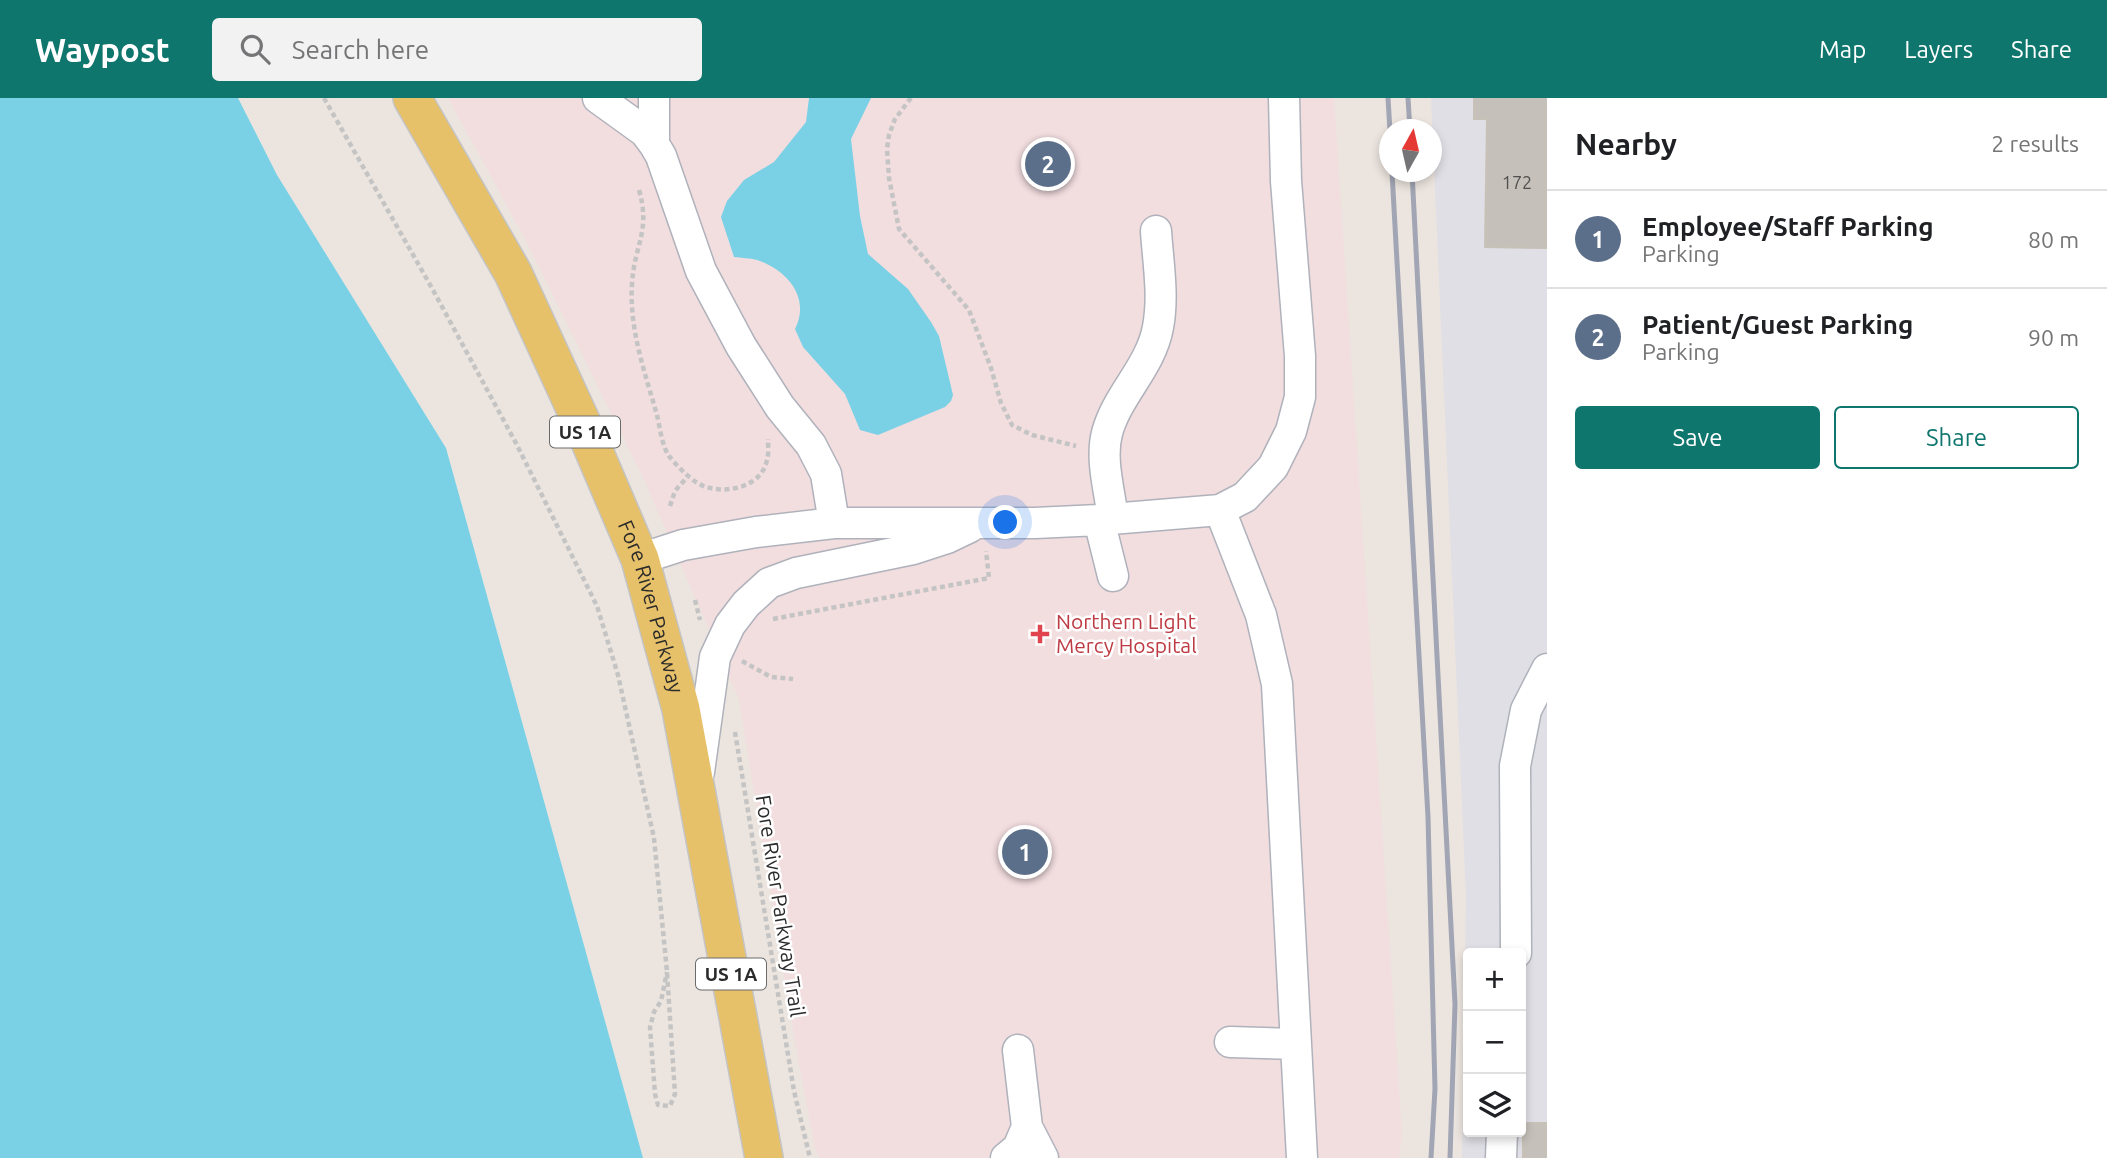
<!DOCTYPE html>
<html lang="en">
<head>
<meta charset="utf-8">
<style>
	body { margin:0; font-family:Ubuntu,sans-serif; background:#f2f2f2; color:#202124 }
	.controls { position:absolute; right:21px; bottom:21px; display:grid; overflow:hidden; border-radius:7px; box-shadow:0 4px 10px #0003 }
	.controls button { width:63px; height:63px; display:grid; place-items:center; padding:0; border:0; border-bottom:2px solid #e0e0e0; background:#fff; color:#202124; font:35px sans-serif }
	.compass { position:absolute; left:1379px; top:21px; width:63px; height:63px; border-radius:50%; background:#fff; box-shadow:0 4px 10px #0003; rotate:8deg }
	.you { position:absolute; left:1006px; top:425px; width:24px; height:24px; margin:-18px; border:5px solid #fff; border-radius:50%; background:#1a73e8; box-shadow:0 0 0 10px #1a73e833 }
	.badge { display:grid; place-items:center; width:46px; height:46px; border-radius:50%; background:#0f766e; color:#fff; font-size:23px; font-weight:700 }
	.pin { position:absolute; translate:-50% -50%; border:4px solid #fff; box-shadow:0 2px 7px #0006 }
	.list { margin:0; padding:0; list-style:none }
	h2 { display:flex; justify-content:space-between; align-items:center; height:91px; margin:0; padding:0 28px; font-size:30px }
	h2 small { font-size:23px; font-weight:400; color:#757577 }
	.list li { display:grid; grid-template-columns:46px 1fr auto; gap:21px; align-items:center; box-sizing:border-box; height:98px; padding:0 28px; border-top:2px solid #e0e0e0 }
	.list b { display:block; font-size:26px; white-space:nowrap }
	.list p { margin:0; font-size:23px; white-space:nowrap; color:#757577 }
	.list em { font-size:23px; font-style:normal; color:#757577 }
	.actions { display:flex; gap:14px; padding:21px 28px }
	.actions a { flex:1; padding:16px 0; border:2px solid #0f766e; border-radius:7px; text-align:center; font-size:24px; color:#0f766e }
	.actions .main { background:#0f766e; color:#fff }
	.icon { flex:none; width:38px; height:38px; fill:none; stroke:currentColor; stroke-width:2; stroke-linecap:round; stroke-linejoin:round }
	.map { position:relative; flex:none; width:1547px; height:1060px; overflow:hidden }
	header { display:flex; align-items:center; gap:42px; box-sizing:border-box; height:98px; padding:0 35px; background:#0f766e; color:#fff }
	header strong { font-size:33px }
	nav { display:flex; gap:38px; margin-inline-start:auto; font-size:24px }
	.search { width:490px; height:63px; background:#f2f2f2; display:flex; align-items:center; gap:18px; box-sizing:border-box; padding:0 24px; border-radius:7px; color:#757577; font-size:26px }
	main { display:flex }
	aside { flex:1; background:#fff }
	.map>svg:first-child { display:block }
	.industrial { fill:#e0dfe5; fill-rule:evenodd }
	.medical { fill:#f2dddf }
	.water { fill:#7ad1e6 }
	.building { fill:#c5c0ba; stroke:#c7c1b8; stroke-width:2 }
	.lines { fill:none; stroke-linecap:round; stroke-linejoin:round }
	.minor-casing { stroke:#afb2bb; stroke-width:33 }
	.major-casing { stroke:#c4c4c4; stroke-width:40 }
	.path { stroke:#c4c4c4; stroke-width:4.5; stroke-dasharray:5 3.5; stroke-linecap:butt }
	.minor { stroke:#fff; stroke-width:30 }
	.major { stroke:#e7c169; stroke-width:37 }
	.rail { stroke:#a2a6b4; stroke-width:5 }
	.health-dot { fill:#e0444e; stroke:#fff; stroke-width:2.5 }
	.labels { text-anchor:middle; stroke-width:5; stroke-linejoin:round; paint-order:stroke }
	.number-label { font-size:18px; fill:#52504f }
	.shield { fill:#fff; stroke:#6b6b6b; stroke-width:2 }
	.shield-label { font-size:19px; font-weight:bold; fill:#2b2b2b }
	.street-label { font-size:21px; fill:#2b2b2b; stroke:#fff }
	.health-label { font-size:21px; fill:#be3a42; stroke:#fff; text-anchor:start }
</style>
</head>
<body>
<header>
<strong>Waypost</strong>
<div class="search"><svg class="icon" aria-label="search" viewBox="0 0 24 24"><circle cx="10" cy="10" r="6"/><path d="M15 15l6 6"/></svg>Search here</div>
<nav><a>Map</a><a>Layers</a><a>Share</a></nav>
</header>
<main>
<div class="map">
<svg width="1547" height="1060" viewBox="0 0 1547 1060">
	<rect width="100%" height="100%" fill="#ece5df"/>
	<path class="industrial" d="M1431,0H1547V1060H1462L1466,799ZM1468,855H1521V1034H1468Z"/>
	<path class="medical" d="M448,0H1334L1402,1037L1399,1060H820L815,1050L797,955L739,601L642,377L523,137Z"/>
	<path class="water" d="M0,0H238L277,77L446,350L643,1060H0Z
		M809,0H871L851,41L860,118L868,156L908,191L931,224L939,238L953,297L951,303L945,309L878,337L860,332L845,296L803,249L795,231C811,200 787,172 757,162C750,160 741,160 734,159L721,119L727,103L744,82L774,64L806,24Z"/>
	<path class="building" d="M1474,0H1547V150L1485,149L1487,21H1474Z
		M1523,1025H1547V1060H1523Z"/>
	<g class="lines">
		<g class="minor-casing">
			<path id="minor" d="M598,0L645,34L654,46
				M654,0V46L661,58L701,173L741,248L780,309L811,347L826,376L834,425
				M1220,412L1261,517L1277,586L1302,1060
				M1113,421C1110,394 1100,362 1107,335C1117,297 1151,269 1158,229C1164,198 1158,164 1156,133
				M1099,422L1113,478
				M640,461L683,447L756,434L834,425H1035L1099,422L1220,412L1245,399L1273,369L1291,333L1300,299V258L1286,83L1284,0
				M699,674L715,559L730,527L746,506L769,485L796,475L913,451L947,440L970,429
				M1516,855L1515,668L1526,612L1547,571
				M1230,944L1295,946
				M1018,952L1027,1029L1043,1060
				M1006,1060L1018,1050L1027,1029
				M1501,1060L1502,1034"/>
		</g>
		<g class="major-casing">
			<g id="major">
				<path id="s1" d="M412,0L513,175L585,332L640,461L681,611L764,1060"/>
			</g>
		</g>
		<path class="path" d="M324,0L433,192L517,347L597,508L618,577L654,740L667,874L675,996L670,1008L658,1007L655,996L650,929L654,914L661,903L667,874
			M911,0L895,21L889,37L887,51L889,80L899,131L969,212L991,270L1001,305L1012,327L1032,337L1076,348
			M639,92C651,133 634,148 632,186C629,231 645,275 657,317C660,330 662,348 669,358C678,369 693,385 706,389C729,396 762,388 767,362C769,356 768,347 768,341
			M670,408L675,393L688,378
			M695,502L700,522
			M773,521L989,480L986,453
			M742,563L771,579L793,581
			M735,634L794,993L810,1060"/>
		<use href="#minor" class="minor"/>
		<use href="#major" class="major"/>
		<path class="rail" d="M1388,0L1390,33
			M1408,0L1410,32
			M1392,74L1428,719L1435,991L1431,1060
			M1412,74L1455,906L1450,1060"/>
	</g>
	<path class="health-dot" d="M1036.5 525.5h7v7h7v7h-7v7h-7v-7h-7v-7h7z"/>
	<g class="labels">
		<g class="number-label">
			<text x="1517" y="91">172</text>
		</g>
		<g class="shield">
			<rect x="550" y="318.5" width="70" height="31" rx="5"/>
			<rect x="696" y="860.5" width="70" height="31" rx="5"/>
		</g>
		<g class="shield-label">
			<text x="585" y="341">US 1A</text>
			<text x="731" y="883">US 1A</text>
		</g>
		<g class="street-label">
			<text dy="7" stroke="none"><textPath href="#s1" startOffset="564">Fore River Parkway</textPath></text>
			<text transform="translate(780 808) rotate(81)" y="7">Fore River Parkway Trail</text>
		</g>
		<g class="health-label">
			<text x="1056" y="531">Northern Light<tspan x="1056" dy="24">Mercy Hospital</tspan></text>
		</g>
	</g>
</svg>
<div class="controls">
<button>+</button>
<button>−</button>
<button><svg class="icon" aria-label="layers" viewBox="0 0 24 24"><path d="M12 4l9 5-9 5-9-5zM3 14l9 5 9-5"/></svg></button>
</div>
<svg class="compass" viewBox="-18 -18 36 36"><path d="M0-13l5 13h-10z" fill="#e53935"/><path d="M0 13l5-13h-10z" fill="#757577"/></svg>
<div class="you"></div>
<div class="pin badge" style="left:1025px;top:754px;background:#5c6f8a">1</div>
<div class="pin badge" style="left:1048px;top:66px;background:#5c6f8a">2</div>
</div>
<aside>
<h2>Nearby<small>2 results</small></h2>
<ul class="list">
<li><span class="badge" style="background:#5c6f8a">1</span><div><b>Employee/Staff Parking</b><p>Parking</p></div><em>80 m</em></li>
<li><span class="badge" style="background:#5c6f8a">2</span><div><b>Patient/Guest Parking</b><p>Parking</p></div><em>90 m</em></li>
</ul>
<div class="actions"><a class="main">Save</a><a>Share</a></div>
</aside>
</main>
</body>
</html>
